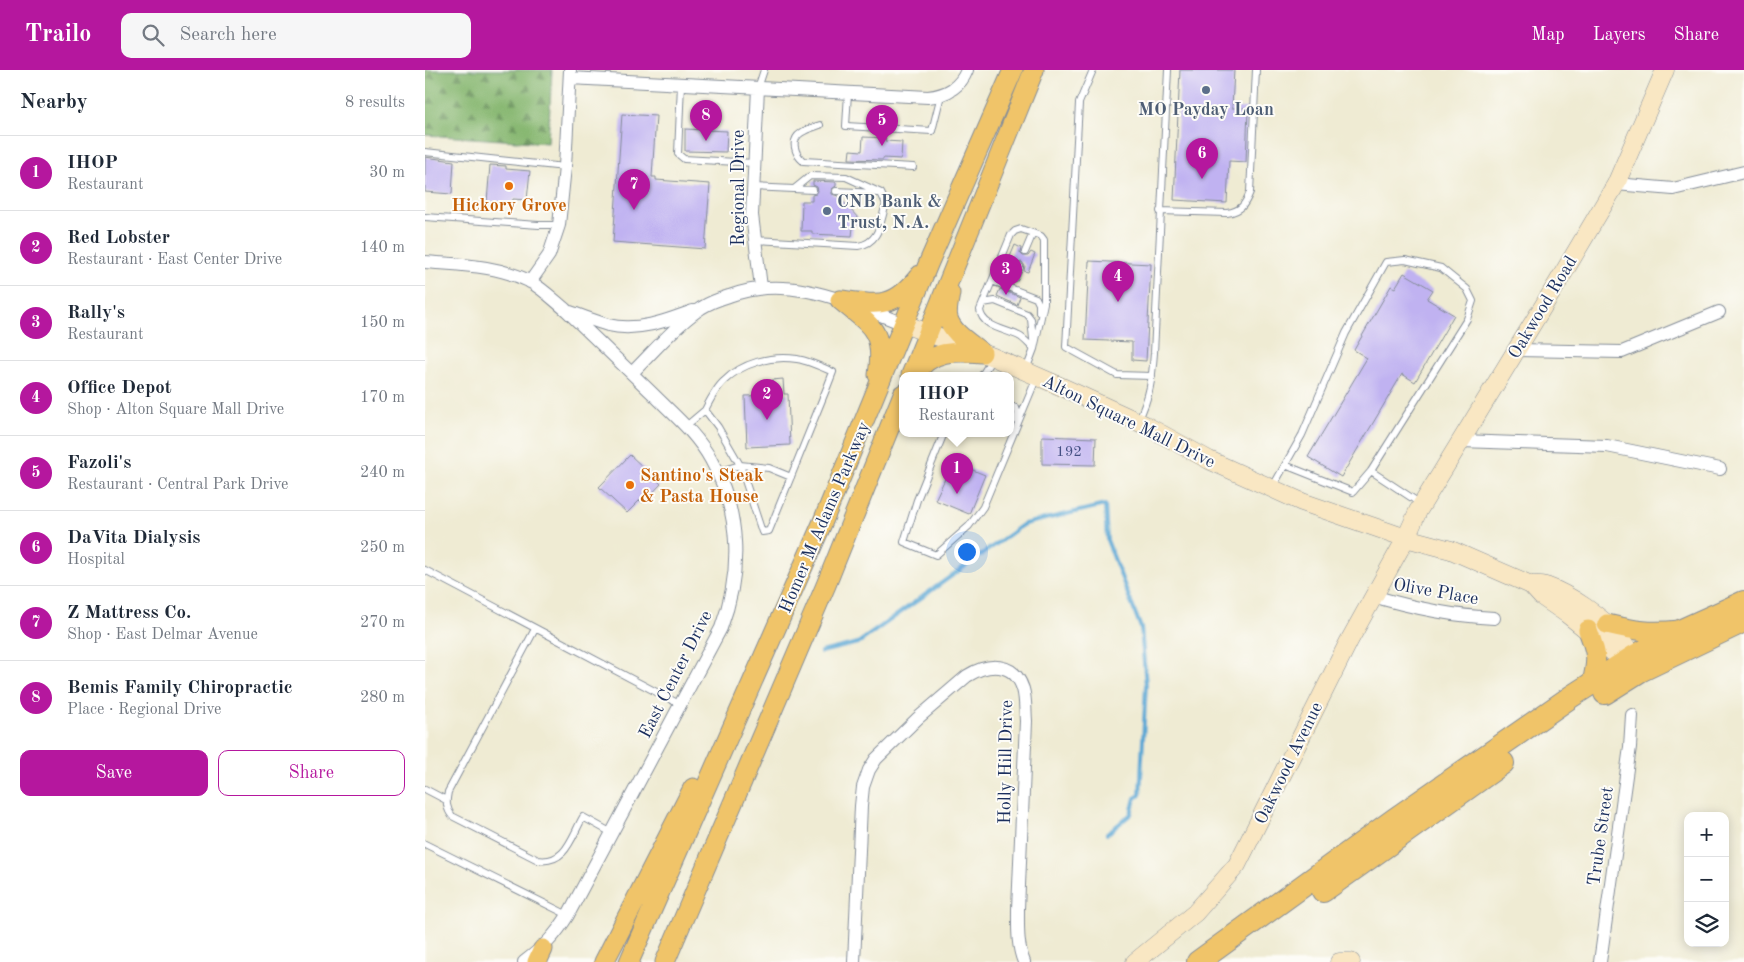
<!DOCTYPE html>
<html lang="en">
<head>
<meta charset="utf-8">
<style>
	body { margin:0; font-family:"Old Standard TT",serif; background:#f6f6f7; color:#1f2937 }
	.controls { position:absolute; right:15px; bottom:15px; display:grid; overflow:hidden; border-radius:10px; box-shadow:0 2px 12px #0003 }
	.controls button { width:45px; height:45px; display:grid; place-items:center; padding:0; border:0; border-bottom:1px solid #e0e1e3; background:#fff; color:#1f2937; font:25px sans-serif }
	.you { position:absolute; left:541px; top:481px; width:18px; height:18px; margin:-12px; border:4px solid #fff; border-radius:50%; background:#1a73e8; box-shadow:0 0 0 8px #1a73e833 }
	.badge { display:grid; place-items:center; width:32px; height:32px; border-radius:50%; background:#b5179e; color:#fff; font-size:16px; font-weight:700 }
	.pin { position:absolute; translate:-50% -41px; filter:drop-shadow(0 1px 2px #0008) }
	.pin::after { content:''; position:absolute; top:26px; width:18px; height:15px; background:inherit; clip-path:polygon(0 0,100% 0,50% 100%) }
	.popup { position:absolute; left:474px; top:302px; width:115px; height:65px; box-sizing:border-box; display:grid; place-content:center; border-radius:10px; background:#fff; filter:drop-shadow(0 1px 4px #0005); font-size:16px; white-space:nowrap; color:#747a83 }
	.popup b { font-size:19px; color:#1f2937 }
	.popup::after { content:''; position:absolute; left:50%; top:100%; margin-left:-10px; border:10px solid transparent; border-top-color:#fff }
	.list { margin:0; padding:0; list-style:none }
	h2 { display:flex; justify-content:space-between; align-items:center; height:65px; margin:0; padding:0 20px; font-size:21px }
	h2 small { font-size:16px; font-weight:400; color:#747a83 }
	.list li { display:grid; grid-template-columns:32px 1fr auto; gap:15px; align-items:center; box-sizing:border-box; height:75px; padding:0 20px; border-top:1px solid #e0e1e3 }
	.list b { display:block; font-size:19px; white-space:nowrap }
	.list p { margin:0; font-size:16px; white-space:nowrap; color:#747a83 }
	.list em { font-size:16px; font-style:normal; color:#747a83 }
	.actions { display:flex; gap:10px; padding:15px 20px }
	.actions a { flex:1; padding:11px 0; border:1px solid #b5179e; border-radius:10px; text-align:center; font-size:18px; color:#b5179e }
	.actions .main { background:#b5179e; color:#fff }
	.icon { flex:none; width:28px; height:28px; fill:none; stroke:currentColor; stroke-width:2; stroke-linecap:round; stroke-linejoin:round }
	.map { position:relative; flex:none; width:1319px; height:892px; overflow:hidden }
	header { display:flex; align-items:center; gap:30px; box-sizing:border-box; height:70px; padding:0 25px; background:#b5179e; color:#fff }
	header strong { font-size:24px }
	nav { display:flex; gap:28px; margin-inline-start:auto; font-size:18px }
	.search { width:350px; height:45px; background:#f6f6f7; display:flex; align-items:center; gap:12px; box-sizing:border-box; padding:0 18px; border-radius:10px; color:#747a83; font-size:19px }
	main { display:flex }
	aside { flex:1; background:#fff }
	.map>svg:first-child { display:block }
	.forest { fill:url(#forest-firs); stroke:#527468 }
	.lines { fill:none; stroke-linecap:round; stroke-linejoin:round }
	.stream { stroke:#5ca7d4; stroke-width:4 }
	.building { fill:#c0b2f1 }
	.lane-casing { stroke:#858d98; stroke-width:8 }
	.street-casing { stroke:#858d98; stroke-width:14 }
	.secondary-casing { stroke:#858d98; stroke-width:19 }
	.primary-casing { stroke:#858d98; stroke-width:21 }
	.highway-casing { stroke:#858d98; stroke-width:24 }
	.lane { stroke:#fff; stroke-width:6 }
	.street { stroke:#fff; stroke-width:12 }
	.secondary { stroke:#f9e7c3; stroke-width:18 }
	.primary { stroke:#f0c469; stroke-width:19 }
	.highway { stroke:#f0c469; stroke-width:22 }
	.service-dot { fill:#5c6f8a; stroke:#fdfcf7; stroke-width:2 }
	.food-dot { fill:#e8710a; stroke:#fdfcf7; stroke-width:2 }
	.labels { text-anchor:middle; stroke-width:4; stroke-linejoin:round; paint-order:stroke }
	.number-label { font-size:15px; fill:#445083 }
	.service-label { font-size:18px; font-weight:bold; fill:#4e5e75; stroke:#fdfcf7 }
	.street-label { font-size:18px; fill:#1b2f5e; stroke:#fdfcf7 }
	.food-label { font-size:18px; font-weight:bold; fill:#c56008; stroke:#fdfcf7 }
</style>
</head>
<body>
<header>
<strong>Trailo</strong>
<div class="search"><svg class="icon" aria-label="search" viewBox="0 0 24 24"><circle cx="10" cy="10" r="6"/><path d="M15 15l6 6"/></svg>Search here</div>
<nav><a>Map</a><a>Layers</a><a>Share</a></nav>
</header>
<main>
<aside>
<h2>Nearby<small>8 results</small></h2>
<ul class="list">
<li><span class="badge">1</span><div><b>IHOP</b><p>Restaurant</p></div><em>30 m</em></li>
<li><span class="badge">2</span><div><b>Red Lobster</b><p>Restaurant · East Center Drive</p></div><em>140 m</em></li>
<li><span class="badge">3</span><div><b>Rally's</b><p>Restaurant</p></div><em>150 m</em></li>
<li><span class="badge">4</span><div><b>Office Depot</b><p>Shop · Alton Square Mall Drive</p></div><em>170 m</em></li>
<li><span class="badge">5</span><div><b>Fazoli's</b><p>Restaurant · Central Park Drive</p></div><em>240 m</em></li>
<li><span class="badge">6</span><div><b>DaVita Dialysis</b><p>Hospital</p></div><em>250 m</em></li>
<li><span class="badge">7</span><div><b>Z Mattress Co.</b><p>Shop · East Delmar Avenue</p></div><em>270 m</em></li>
<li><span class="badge">8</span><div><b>Bemis Family Chiropractic</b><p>Place · Regional Drive</p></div><em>280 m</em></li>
</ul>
<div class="actions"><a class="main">Save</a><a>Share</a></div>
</aside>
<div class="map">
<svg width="1319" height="892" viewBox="0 0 1319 892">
	<defs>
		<pattern id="forest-firs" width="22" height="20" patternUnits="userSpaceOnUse" patternTransform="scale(1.25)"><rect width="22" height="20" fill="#88b872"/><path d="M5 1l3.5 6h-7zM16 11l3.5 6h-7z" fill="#6e9661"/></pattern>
	</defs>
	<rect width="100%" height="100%" fill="#fdfcf7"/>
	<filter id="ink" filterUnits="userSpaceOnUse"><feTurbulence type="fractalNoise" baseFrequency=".02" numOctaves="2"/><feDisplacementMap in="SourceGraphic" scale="10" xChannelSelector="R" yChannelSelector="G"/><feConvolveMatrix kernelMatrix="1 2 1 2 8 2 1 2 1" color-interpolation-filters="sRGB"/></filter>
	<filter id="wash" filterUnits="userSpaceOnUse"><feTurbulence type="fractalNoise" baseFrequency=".0096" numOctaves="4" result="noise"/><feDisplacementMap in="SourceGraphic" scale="20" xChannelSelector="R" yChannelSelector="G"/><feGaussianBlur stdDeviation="1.12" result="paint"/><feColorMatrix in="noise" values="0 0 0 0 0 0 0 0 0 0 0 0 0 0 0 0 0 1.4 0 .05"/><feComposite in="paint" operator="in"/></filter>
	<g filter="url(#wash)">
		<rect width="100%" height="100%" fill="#efebd3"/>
		<path class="forest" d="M0,0H127L123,73L0,65Z"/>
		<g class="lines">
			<path class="stream" d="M396,582L433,573L599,454L680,435L682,470L716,558L721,615L715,725L710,728L706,744L682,764"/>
		</g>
		<g id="blocks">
			<path class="building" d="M755,0H809L807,38H823L821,92L804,91L802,133L749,130Z
				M197,44L231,46L227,107H231V110L285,114L280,179L188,172Z
				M260,59L302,61L301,82L260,81Z
				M438,67L461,68L460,71L477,72L476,89L458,88V90L424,89L425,80L437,81Z
				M0,87L29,91L27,124L0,122Z
				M65,95L81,96V99L105,101L102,130L88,129L87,134L62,132Z
				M388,111L411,112V116L407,119V124L413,126L435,150L428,157L427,166L387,164V161H376L377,131H387V125L391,124L393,121L392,117L388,115Z
				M590,175L596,178L595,183L598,186H603L606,182L610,184L603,202L599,201L600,196L597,192L593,193L590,197L582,194Z
				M664,191L726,194L721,291L707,290V272L660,270Z
				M979,203L1008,220L1002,229L1029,245L990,312L977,304L916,407L883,387L942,288L929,280L966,216L970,218Z
				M575,219L595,227L592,235L572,226Z
				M358,309L359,324H363L365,375L322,377L320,326L348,325L347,310Z
				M617,366L671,368L670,395L617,394Z
				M205,385L236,414L218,433L215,430L202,443L174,417Z
				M528,392L560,405L544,444L510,430Z"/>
		</g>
	</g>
	<g filter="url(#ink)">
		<use href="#blocks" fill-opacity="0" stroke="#858d98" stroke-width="1"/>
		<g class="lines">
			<g class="lane-casing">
				<path id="lane" d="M668,0L654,33L641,277L692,305L727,306
					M256,14L253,84L259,89L329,93
					M333,18L339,0
					M423,23L421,56L507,61L516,25
					M395,55C389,57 381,59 376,63C365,70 370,84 378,91L488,97
					M0,82L140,97
					M328,117L369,119L385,106L421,107L456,123L461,134C455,152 455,173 433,176L329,170
					M369,119L388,120
					M411,121L452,123
					M735,141L802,143C816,141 820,135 825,122L831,0
					M0,147L114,155H134
					M596,159L616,166L619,170V233L609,279C604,275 600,269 594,266C580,259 557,257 555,240L586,165L590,161Z
					M600,182L608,163
					M590,208L595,197
					M567,211L611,228L614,234V242
					M558,233L570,231L602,244L606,249L609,279L601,300
					M557,305L567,289
					M586,336L591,338L593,344L590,350
					M280,340C285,330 291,318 299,311C317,293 346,285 372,289C384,291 397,297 408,302L403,315L344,461L337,462L315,395L344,398L366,407
					M713,351C725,327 727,309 729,283L743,0
					M261,356L280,340L293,357L315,395L292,402
					M519,363L492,430L479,472L511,485L544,456L558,437L612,307
					M860,395L928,422L946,401
					M847,418L877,365L921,263L961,192L980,190L1016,198L1042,219L1048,231L1042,249L946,401L996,434
					M0,500L256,635
					M110,559L23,722C21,732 21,738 27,746L113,790C141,794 146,768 158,747L187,763
					M0,719L21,730
					M0,774L143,845"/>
			</g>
			<g class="street-casing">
				<path id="street" d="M145,8L503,27C521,25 535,18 542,0
					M333,18L327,145L336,217
					M1191,114L1248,119L1319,102
					M0,192C35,195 71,195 104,211C117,218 129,230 141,240C170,268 199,296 228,324C249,345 272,364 286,390C316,443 317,502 296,558L143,845C130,866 119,877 99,892
					M105,212L124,185L134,155L140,97L145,0
					M145,242C157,246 170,251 183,255C212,262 241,251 268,241
					M1091,280L1197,282L1294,242
					M207,303C229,281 250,256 276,238C284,233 294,229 304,226C365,203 423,233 479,254
					M1036,371L1182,376L1295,399
					M948,526C988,538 1027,546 1069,548
					M429,892L436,736L438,717L444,700L451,689L493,648L542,606C563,593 589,591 598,619C601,629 600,640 601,651L593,839C593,857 592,875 599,892
					M1175,892L1205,677L1207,645"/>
			</g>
			<g class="secondary-casing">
				<path id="secondary" d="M479,254L568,287L637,317L720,355L784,390L877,432L981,468L1026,480L1106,515C1111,515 1116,514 1121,516C1144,524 1177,547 1193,565C1201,575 1208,587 1214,598
					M1106,515L1116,526L1142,544L1178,573L1190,584L1203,605
					M710,892L770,843L812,795L924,571L981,468L993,441L1133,212L1191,114L1240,0
					M914,892H926"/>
			</g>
			<g class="primary-casing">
				<path id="primary" d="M525,223C524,230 521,241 523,248C527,263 545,273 557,283
					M415,230C446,256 460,260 453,305
					M416,230C454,235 469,239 495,205
					M486,305L609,0
					M490,305C506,279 531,281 557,283
					M1182,554C1211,561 1225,563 1255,560
					M1163,560C1172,584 1173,588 1167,613
					M112,892L118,879
					M179,892L268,718
					M204,892L396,456L504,192L588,0
					M240,892L401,515L478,324"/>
			</g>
			<g class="highway-casing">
				<path id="highway" d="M1180,623L1215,601L1319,551
					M898,821L1078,693
					M773,892L970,749L1147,626L1208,587L1259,559L1319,532"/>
			</g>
			<use href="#lane" class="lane"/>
			<use href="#street" class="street"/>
			<use href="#secondary" class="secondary"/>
			<use href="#primary" class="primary"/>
			<use href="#highway" class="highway"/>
		</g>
	</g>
	<g class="service-dot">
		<circle cx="781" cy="20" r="5"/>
		<circle cx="402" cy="141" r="5"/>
	</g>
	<g class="food-dot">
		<circle cx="84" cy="116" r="5"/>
		<circle cx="205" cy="415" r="5"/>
	</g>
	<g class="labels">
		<g class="number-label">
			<text x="644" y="386">192</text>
		</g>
		<g class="service-label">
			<text x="781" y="45">MO Payday Loan</text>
			<text x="412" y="137" text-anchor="start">CNB Bank &amp;<tspan x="412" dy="21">Trust, N.A.</tspan></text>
		</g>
		<g class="street-label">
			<text transform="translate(313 118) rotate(-90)" y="6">Regional Drive</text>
			<text transform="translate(1117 237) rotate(-59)" y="6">Oakwood Road</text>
			<text transform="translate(704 351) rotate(26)" y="6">Alton Square Mall Drive</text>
			<text transform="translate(399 447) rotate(-67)" y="6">Homer M Adams Parkway</text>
			<text transform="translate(1011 521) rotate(10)" y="6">Olive Place</text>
			<text transform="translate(250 604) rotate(-63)" y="6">East Center Drive</text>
			<text transform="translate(580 692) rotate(-89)" y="6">Holly Hill Drive</text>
			<text transform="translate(863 693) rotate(-64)" y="6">Oakwood Avenue</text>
			<text transform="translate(1175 766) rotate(-82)" y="6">Trube Street</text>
		</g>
		<g class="food-label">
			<text x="84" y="141">Hickory Grove</text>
			<text x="215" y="411" text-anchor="start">Santino's Steak<tspan x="215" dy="21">&amp; Pasta House</tspan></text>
		</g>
	</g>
</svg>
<div class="controls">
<button>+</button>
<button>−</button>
<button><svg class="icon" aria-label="layers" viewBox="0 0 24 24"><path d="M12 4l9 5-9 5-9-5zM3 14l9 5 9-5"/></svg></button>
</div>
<div class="you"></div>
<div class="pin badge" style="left:532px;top:424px">1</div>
<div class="popup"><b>IHOP</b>Restaurant</div>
<div class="pin badge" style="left:342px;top:350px">2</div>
<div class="pin badge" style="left:581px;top:225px">3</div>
<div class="pin badge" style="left:693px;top:232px">4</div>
<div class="pin badge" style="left:457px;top:76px">5</div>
<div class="pin badge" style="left:777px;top:109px">6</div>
<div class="pin badge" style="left:209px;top:140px">7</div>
<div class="pin badge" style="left:281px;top:71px">8</div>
</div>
</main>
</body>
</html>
